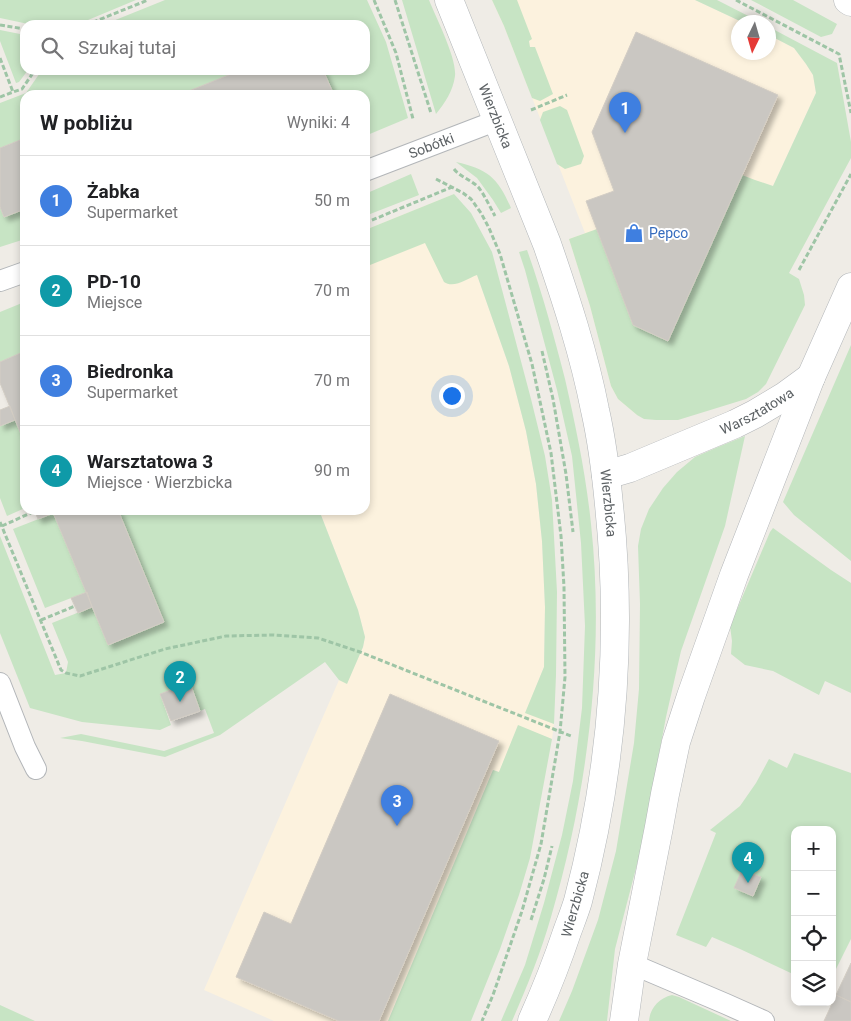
<!DOCTYPE html>
<html lang="pl">
<head>
<meta charset="utf-8">
<style>
	body { margin:0; font-family:Roboto,sans-serif; background:#f2f2f2; color:#202124 }
	.controls { position:absolute; right:15px; bottom:15px; display:grid; overflow:hidden; border-radius:10px; box-shadow:0 2px 8px #0003 }
	.controls button { width:45px; height:45px; display:grid; place-items:center; padding:0; border:0; border-bottom:1px solid #e0e0e0; background:#fff; color:#202124; font:25px sans-serif }
	.compass { position:absolute; left:731px; top:15px; width:45px; height:45px; border-radius:50%; background:#fff; box-shadow:0 2px 8px #0003; rotate:185deg }
	.you { position:absolute; left:451px; top:395px; width:18px; height:18px; margin:-12px; border:4px solid #fff; border-radius:50%; background:#1a73e8; box-shadow:0 0 0 8px #1a73e833 }
	.badge { display:grid; place-items:center; width:32px; height:32px; border-radius:50%; background:#dd3d41; color:#fff; font-size:16px; font-weight:700 }
	.pin { position:absolute; translate:-50% -41px; filter:drop-shadow(0 1px 2px #0008) }
	.pin::after { content:''; position:absolute; top:26px; width:18px; height:15px; background:inherit; clip-path:polygon(0 0,100% 0,50% 100%) }
	.list { margin:0; padding:0; list-style:none }
	h2 { display:flex; justify-content:space-between; align-items:center; height:65px; margin:0; padding:0 20px; font-size:21px }
	h2 small { font-size:16px; font-weight:400; color:#757577 }
	.list li { display:grid; grid-template-columns:32px 1fr auto; gap:15px; align-items:center; box-sizing:border-box; height:90px; padding:0 20px; border-top:1px solid #e0e0e0 }
	.list b { display:block; font-size:19px; white-space:nowrap }
	.list p { margin:0; font-size:16px; white-space:nowrap; color:#757577 }
	.list em { font-size:16px; font-style:normal; color:#757577 }
	.icon { flex:none; width:28px; height:28px; fill:none; stroke:currentColor; stroke-width:2; stroke-linecap:round; stroke-linejoin:round }
	.map { position:relative; flex:none; width:851px; height:1021px; overflow:hidden }
	.search { position:absolute; background:#fff; box-shadow:0 2px 8px #0003; left:20px; top:20px; width:350px; height:55px; display:flex; align-items:center; gap:12px; box-sizing:border-box; padding:0 18px; border-radius:15px; color:#757577; font-size:19px }
	.panel { position:absolute; background:#fff; box-shadow:0 2px 8px #0003; left:20px; top:90px; width:350px; height:425px; border-radius:15px }
	.map>svg:first-child { display:block }
	.commercial { fill:#fcf2de }
	.green { fill:#c7e4c4 }
	.building { fill:#cac7c2; stroke:#d3cdc4; filter:url(#shadow) }
	.lines { fill:none; stroke-linecap:round; stroke-linejoin:round }
	.lane-casing { stroke:#b3b6b9; stroke-width:22 }
	.street-casing { stroke:#b3b6b9; stroke-width:29 }
	.secondary-casing { stroke:#b2b6b9; stroke-width:29 }
	.path { stroke:#9ec5a6; stroke-width:3; stroke-dasharray:5 2.5; stroke-linecap:butt }
	.lane { stroke:#fff; stroke-width:20 }
	.street { stroke:#fff; stroke-width:28 }
	.secondary { stroke:#fff; stroke-width:28 }
	.labels { text-anchor:middle; stroke-width:4; stroke-linejoin:round; paint-order:stroke }
	.street-label { font-size:14px; fill:#5d6265; stroke:#fff }
	.shop-label { font-size:14px; fill:#366cbe; stroke:#fff; text-anchor:start }
</style>
</head>
<body>
<div class="map">
<svg width="851" height="1021" viewBox="0 0 851 1021">
	<defs>
		<filter id="shadow"><feDropShadow dx="4.5" dy="4.5" stdDeviation="2.5" flood-color="#0004"/></filter>
	</defs>
	<rect width="100%" height="100%" fill="#efece6"/>
	<path class="commercial" d="M492,0H695L742,22H738V52H768L769,35L794,48L806,64L813,75L816,93L773,186L755,181L637,415L618,399L611,386L590,306L569,239L585,233L504,26Z
		M454,194L477,275L509,366L526,431L536,484L542,541L545,607L544,667L526,712L554,724L552,739L518,726L499,772L493,770L388,1021H274L204,990L339,680L347,683L363,647L365,637L358,610L319,510H365V230Z"/>
	<path class="green" d="M0,0H136L76,25H33L0,18Z
		M165,0H367L386,42L408,118L365,136V95H334L323,70H365V25H103Z
		M402,0H429C436,18 457,58 455,76C453,91 445,103 436,114Z
		M492,0H517L532,39L529,41L530,47H535L553,94L540,101L532,98L504,26Z
		M695,0H717L760,22H742Z
		M751,0H793L837,24L832,34L821,37Z
		M769,27L837,63L851,142V158L789,273L799,279L804,295L805,305L766,384L758,392L746,399L678,420H656L644,419L637,415L618,399L611,386L590,306L569,239L597,229L633,325L668,341L742,175L755,180L773,186L816,93L813,75L806,64L794,48L769,35Z
		M0,30L25,35V70H28L19,82L16,83L0,41Z
		M42,70H241L179,95H144L142,90L131,95H25V138L0,148V103L26,93Z
		M560,106L567,110L584,156L581,164L565,169L557,164L540,120L543,112Z
		M456,162C488,169 498,178 511,208L501,213L493,200L477,178Z
		M411,174L419,195L365,216V194Z
		M454,194L471,213L492,252L531,399L545,456L552,500L557,592L556,675L554,724L525,713L544,667L545,607L542,541L536,484L526,431L509,366L477,275C468,278 454,289 444,282L425,243L365,267V230Z
		M0,207L4,217L25,209V239L0,247Z
		M527,250C542,292 554,336 565,379C576,427 586,475 591,524C605,654 588,791 551,917C541,952 527,987 512,1021H501L525,965L544,903L562,835L573,781L582,708L585,626L581,543L572,456L557,390L525,270L519,252Z
		M22,303H25V351L0,362V312Z
		M851,345V561L794,515L783,502Z
		M15,420L25,444V508L7,516L0,498V426Z
		M745,436L725,526L681,651L666,717L641,849L615,949L607,1021H559L572,991L598,920L616,851L634,743L639,689L640,604L638,546L641,529L649,509L663,488L677,472L695,457L718,447Z
		M118,510H319L358,610L365,637L363,647L347,684L339,680L325,662L220,735L165,757L82,741L60,738L81,734L164,751L214,733L205,709L200,711L189,683L160,694L171,725L160,730L82,722L30,708L0,633V536L55,675L66,673L68,662L52,623L92,607L109,645L164,622Z
		M54,513L87,592L45,608L13,529Z
		M773,528L831,570L851,583V693L825,681L819,695L773,671L745,665L731,654L732,641L730,626L770,532Z
		M518,725L552,739L530,858L519,895L500,949L471,1021H388L493,770L499,772Z
		M794,753L851,773V939L832,977V830H795V975L740,949L712,937L706,947L676,935L716,833L710,830L740,806L756,783L769,759L787,768Z
		M672,995L679,997L731,1021H649C650,1008 659,998 672,995Z
		M0,1005L35,1021H0Z"/>
	<path class="building" d="M636,32L778,95L668,341L633,325L586,201L614,191L592,132Z
		M241,70H323L334,95H179Z
		M25,138V209L4,217L0,207V148Z
		M25,351V444L0,383V362Z
		M10,406L15,420L0,426V410Z
		M34,510H52L54,513L38,519Z
		M52,510H118L164,622L108,645Z
		M87,592L92,607L78,613L71,598Z
		M190,683L200,711L171,721L160,694Z
		M390,694L499,741L379,1021H339L236,977L264,912L291,924Z
		M742,870L761,877L753,896L734,888Z
		M851,963V1002L836,995Z
		M836,995L851,1002V1021H824Z"/>
	<g class="lines">
		<g class="lane-casing">
			<g id="lane">
				<path id="s1" d="M365,171L498,120"/>
				<path d="M0,281L25,272"/>
				<path d="M0,683L25,747L36,769"/>
				<path d="M632,964L726,1004L764,1021"/>
			</g>
		</g>
		<g class="street-casing">
			<g id="street">
				<path d="M848,0L851,2"/>
				<path id="s2" d="M606,475L630,468L735,424L755,414L785,396L811,377"/>
				<path d="M624,1021L632,964L659,827L665,794L676,742L691,696L734,575L811,377L851,287"/>
			</g>
		</g>
		<g class="secondary-casing">
			<g id="secondary">
				<path id="s3" d="M449,0L547,244C566,299 584,354 595,410C602,441 606,473 609,505C623,638 612,772 578,901C575,911 571,921 567,932C557,962 545,992 532,1021"/>
			</g>
		</g>
		<path class="path" d="M374,0L396,53L413,119
			M395,0L431,113
			M736,0L839,54L851,113
			M0,25L25,29
			M86,25L148,0
			M0,58L13,92L22,89L35,70
			M0,97L13,92
			M531,110L567,95
			M454,169C460,177 472,180 479,188C485,196 490,207 495,216
			M436,179L463,193L471,199L481,213L489,228L500,254L532,364L551,453L561,536L564,587L565,677L560,732L541,844L522,911L493,995L482,1021
			M365,223L452,187
			M799,270L851,174
			M542,351L553,399L566,474L573,532
			M0,522L61,670L66,673L80,676L165,649L226,636L274,635L318,638L360,652L571,736
			M2,526L35,511
			M41,620L75,606
			M531,920L544,879L552,846"/>
		<use href="#lane" class="lane"/>
		<use href="#street" class="street"/>
		<use href="#secondary" class="secondary"/>
	</g>
	<defs>
		<g id="shop-bare" transform="scale(1.5)"><path d="M-5-2.5h2.3a2.7 3.5 0 0 1 5.4 0H5L5.5 6h-11ZM-1.5-2.5h3a1.5 2.3 0 0 0-3 0Z" fill="#3f7fe0" stroke="#fff" stroke-width="2.5" paint-order="stroke"/></g>
	</defs>
	<g fill-rule="evenodd">
		<use href="#shop-bare" x="634" y="233"/>
	</g>
	<g class="labels">
		<g class="street-label">
			<text dy="5" stroke="none"><textPath href="#s3" startOffset="125">Wierzbicka</textPath></text>
			<text dy="5" stroke="none"><textPath href="#s1" startOffset="71">Sobótki</textPath></text>
			<text dy="5" stroke="none"><textPath href="#s2" startOffset="164">Warsztatowa</textPath></text>
			<text dy="5" stroke="none"><textPath href="#s3" startOffset="530">Wierzbicka</textPath></text>
			<text transform="translate(575 904) rotate(-74)" y="5">Wierzbicka</text>
		</g>
		<g class="shop-label">
			<text x="649" y="238">Pepco</text>
		</g>
	</g>
</svg>
<div class="controls">
<button>+</button>
<button>−</button>
<button><svg class="icon" aria-label="locate" viewBox="0 0 24 24"><circle cx="12" cy="12" r="6"/><path d="M12 2v4M12 18v4M2 12h4M18 12h4"/></svg></button>
<button><svg class="icon" aria-label="layers" viewBox="0 0 24 24"><path d="M12 4l9 5-9 5-9-5zM3 14l9 5 9-5"/></svg></button>
</div>
<svg class="compass" viewBox="-18 -18 36 36"><path d="M0-13l5 13h-10z" fill="#e53935"/><path d="M0 13l5-13h-10z" fill="#757577"/></svg>
<div class="you"></div>
<div class="pin badge" style="left:625px;top:133px;background:#3f7fe0">1</div>
<div class="pin badge" style="left:180px;top:702px;background:#0f9aa8">2</div>
<div class="pin badge" style="left:397px;top:826px;background:#3f7fe0">3</div>
<div class="pin badge" style="left:748px;top:883px;background:#0f9aa8">4</div>
<div class="search"><svg class="icon" aria-label="search" viewBox="0 0 24 24"><circle cx="10" cy="10" r="6"/><path d="M15 15l6 6"/></svg>Szukaj tutaj</div>
<section class="panel">
<h2>W pobliżu<small>Wyniki: 4</small></h2>
<ul class="list">
<li><span class="badge" style="background:#3f7fe0">1</span><div><b>Żabka</b><p>Supermarket</p></div><em>50 m</em></li>
<li><span class="badge" style="background:#0f9aa8">2</span><div><b>PD-10</b><p>Miejsce</p></div><em>70 m</em></li>
<li><span class="badge" style="background:#3f7fe0">3</span><div><b>Biedronka</b><p>Supermarket</p></div><em>70 m</em></li>
<li><span class="badge" style="background:#0f9aa8">4</span><div><b>Warsztatowa 3</b><p>Miejsce · Wierzbicka</p></div><em>90 m</em></li>
</ul>
</section>
</div>
</body>
</html>
